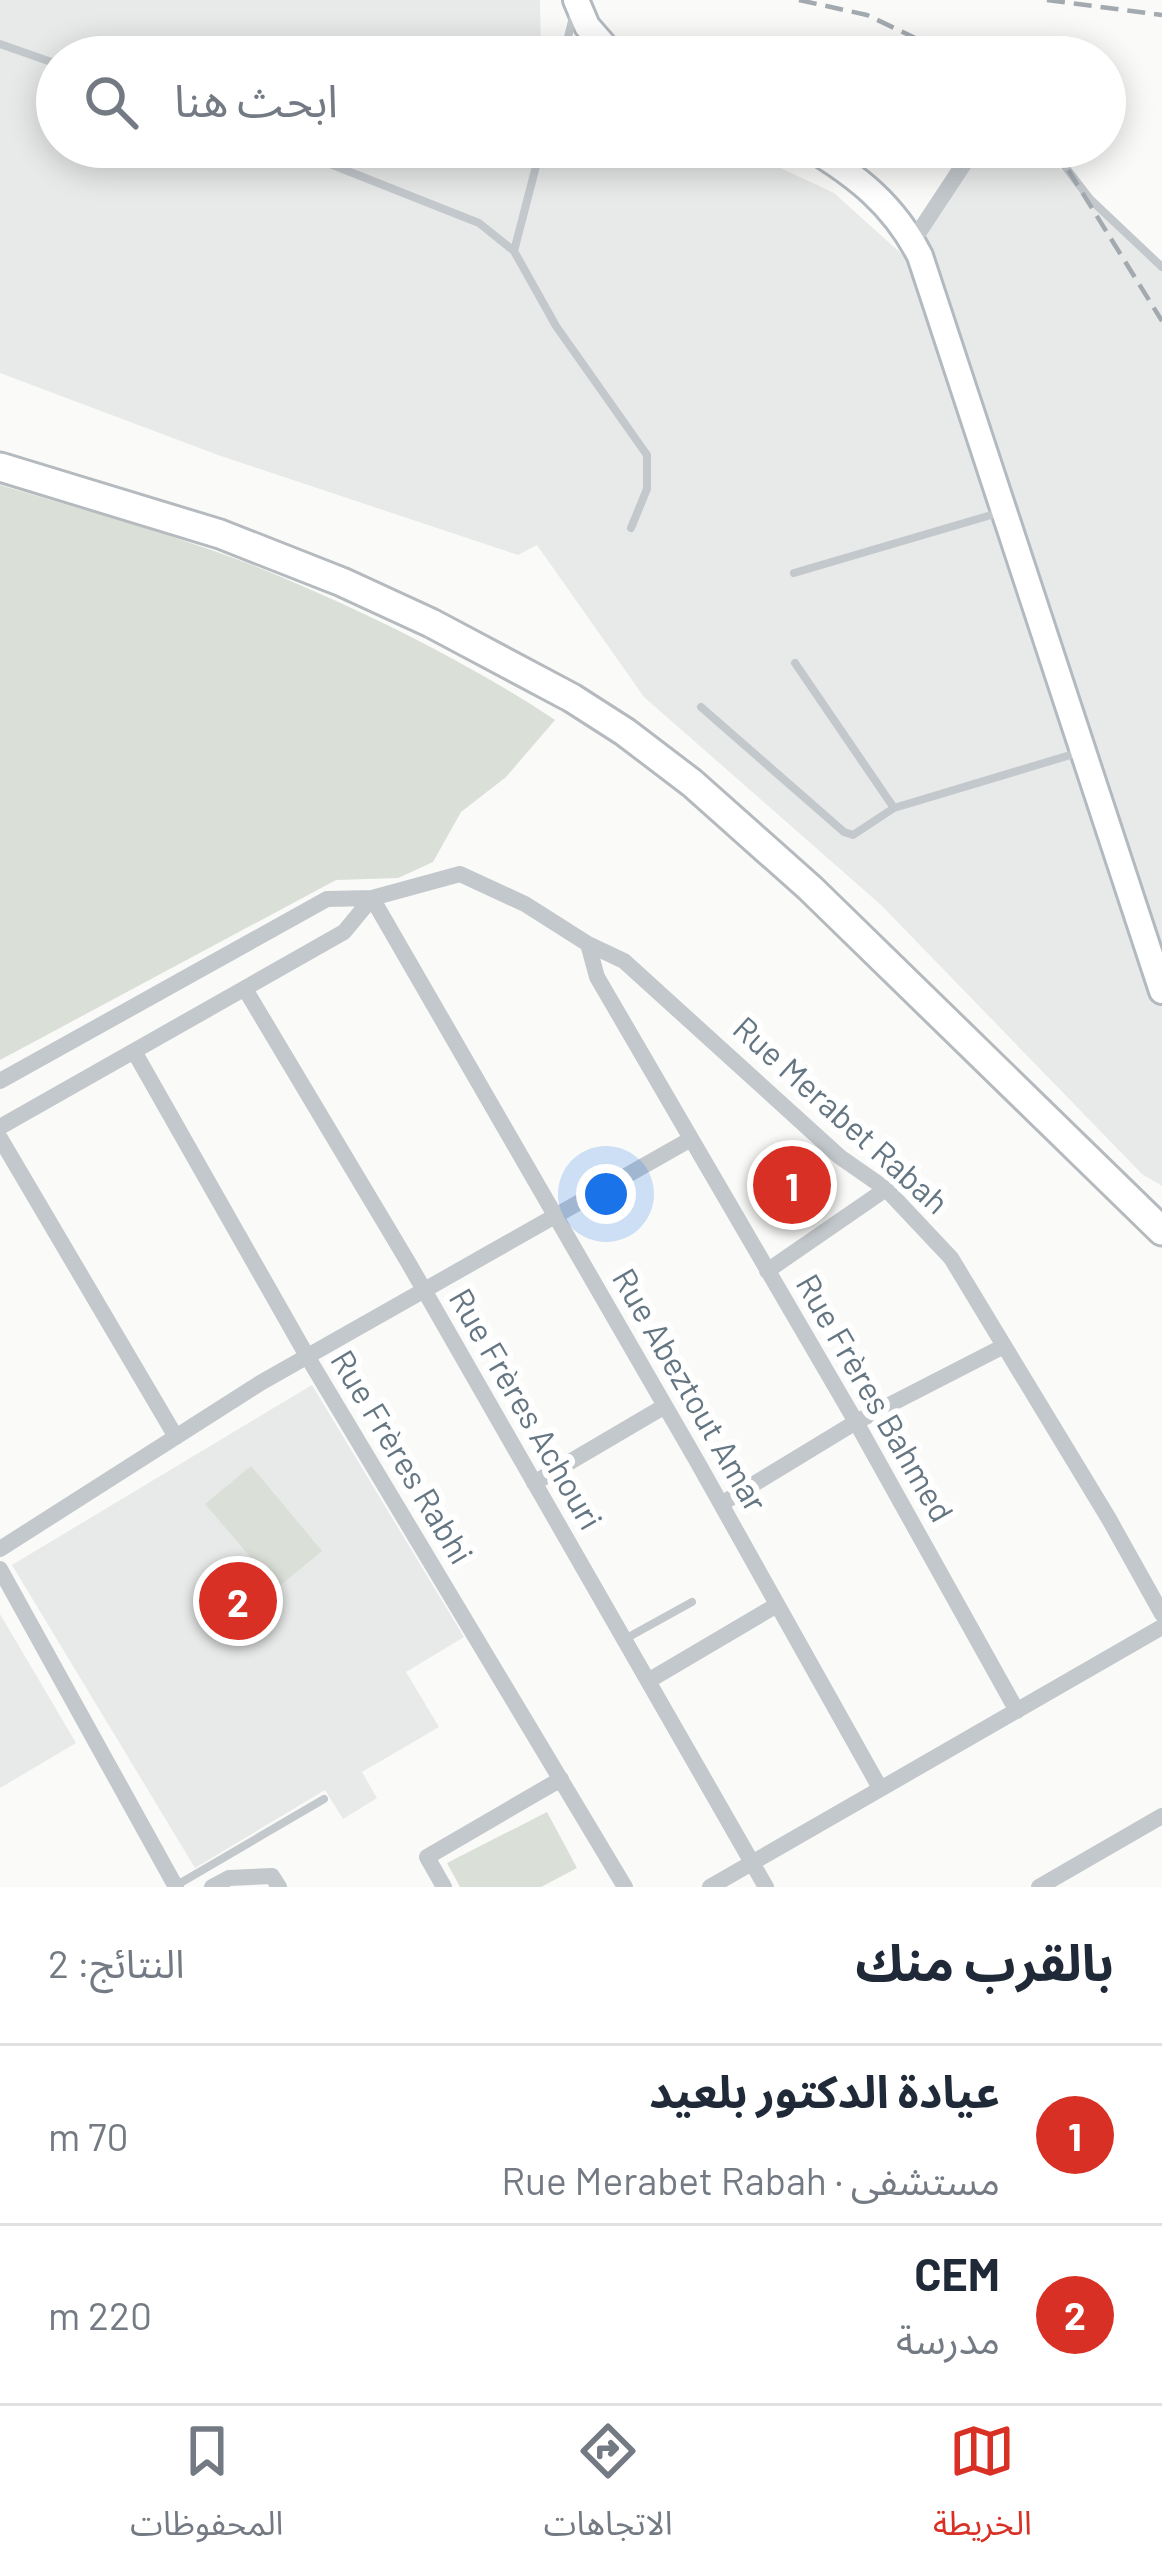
<!DOCTYPE html>
<html lang="ar">
<head>
<meta charset="utf-8">
<style>
	body { margin:0; font-family:Barlow,"Noto Sans Arabic",sans-serif; background:#f2f2f3; color:#1f2937; direction:rtl }
	.you { position:absolute; left:606px; top:1194px; width:42px; height:42px; margin:-30px; border:9px solid #fff; border-radius:50%; background:#1a73e8; box-shadow:0 0 0 18px #1a73e833 }
	.badge { display:grid; place-items:center; width:78px; height:78px; border-radius:50%; background:#d93025; color:#fff; font-size:39px; font-weight:700 }
	.pin { position:absolute; translate:-50% -50%; border:6px solid #fff; box-shadow:0 3px 12px #0006 }
	.list { margin:0; padding:0; list-style:none }
	h2 { display:flex; justify-content:space-between; align-items:center; height:156px; margin:0; padding:0 48px; font-size:51px }
	h2 small { font-size:39px; font-weight:400; color:#747a83 }
	.list li { display:grid; grid-template-columns:78px 1fr auto; gap:36px; align-items:center; box-sizing:border-box; height:180px; padding:0 48px; border-top:3px solid #e0e1e3 }
	.list b { display:block; font-size:45px; white-space:nowrap }
	.list p { margin:0; font-size:39px; white-space:nowrap; color:#747a83 }
	.list em { font-size:39px; font-style:normal; color:#747a83 }
	.icon { flex:none; width:66px; height:66px; fill:none; stroke:currentColor; stroke-width:2; stroke-linecap:round; stroke-linejoin:round }
	.map { position:relative; flex:none; width:1162px; height:1887px; overflow:hidden; direction:ltr }
	.search { position:absolute; background:#fff; box-shadow:0 6px 30px #0003; left:36px; right:36px; top:36px; height:132px; display:flex; align-items:center; gap:30px; box-sizing:border-box; padding:0 42px; border-radius:66px; color:#747a83; font-size:45px }
	.sheet { height:516px; background:#fff }
	nav { display:flex; justify-content:space-around; align-items:center; box-sizing:border-box; height:168px; border-top:3px solid #e0e1e3; background:#fff; font-size:33px; color:#747a83 }
	nav a { display:grid; justify-items:center; gap:6px }
	nav .on { color:#d93025 }
	.map>svg:first-child { display:block }
	.built { fill:#e8e9e9 }
	.green { fill:#dadfd7 }
	.lines { fill:none; stroke-linecap:round; stroke-linejoin:round }
	.secondary-casing { stroke:#b3babf; stroke-width:30 }
	.primary-casing { stroke:#b5babe; stroke-width:33 }
	.service { stroke:#c3c8cc; stroke-width:8 }
	.minor { stroke:#c3c8cc; stroke-width:16 }
	.secondary { stroke:#fff; stroke-width:24 }
	.primary { stroke:#fff; stroke-width:27 }
	.rail { stroke:#a2aab0; stroke-width:4.5; stroke-dasharray:18 9; stroke-linecap:butt }
	.labels { text-anchor:middle; stroke-width:12; stroke-linejoin:round; paint-order:stroke }
	.street-label { font-size:33px; fill:#657683; stroke:#fff }
</style>
</head>
<body>
<div class="map">
<svg width="1162" height="1887" viewBox="0 0 1162 1887">
	<rect width="100%" height="100%" fill="#fafaf8"/>
	<path class="built" d="M0,0H540L541,57H57V147H736L834,193L905,257L983,147H1039L1162,272V1186L1142,1174L881,905L644,697L537,545L518,555L218,455L0,373Z
		M312,1385L464,1637L406,1672L439,1727L362,1772L377,1798L343,1819L325,1790L195,1868L12,1565Z
		M0,1614L76,1743L0,1788Z"/>
	<path class="green" d="M0,485C93,513 189,538 279,576C374,616 469,663 555,720L506,777L461,812L433,862L398,878L336,880L0,1060Z
		M251,1466L322,1551L277,1588L205,1504Z
		M547,1812L577,1868L541,1887H460L447,1863Z"/>
	<g class="lines">
		<g class="secondary-casing">
			<path id="secondary" d="M576,0L587,26L614,57
				M809,147C857,176 894,205 920,256L1162,991"/>
		</g>
		<g class="primary-casing">
			<path id="primary" d="M0,467L220,534L342,582L431,623L572,698L625,732L692,783L810,888L1162,1231"/>
		</g>
		<path class="service" d="M0,44L57,64
			M563,57L573,17
			M287,147L479,223L514,251
			M541,147L514,251L556,326L647,455V489L631,528
			M1050,147L1090,199L1162,267
			M794,573L998,513
			M795,663L894,808
			M701,707L844,832L853,835L894,808L1077,753
			M625,1639L692,1602
			M177,1885L324,1799"/>
		<path class="minor" d="M913,241L975,147
			M372,898L698,1463L880,1788
			M588,944L624,961L840,1157L886,1189L951,1258L1109,1519L1162,1614
			M245,989L408,1262L766,1887
			M135,1053L307,1356L625,1887
			M0,1081L327,899L372,898L460,874L525,904L588,944L597,977L856,1422L1017,1711
			M0,1127L344,932L372,898
			M0,1138L176,1437
			M767,1271L886,1189
			M534,1483L665,1406
			M721,1504L856,1422L1004,1346
			M0,1549L262,1382L691,1139
			M0,1569L176,1887
			M648,1681L777,1605
			M212,1887L229,1878L272,1876L279,1887
			M444,1887L427,1857L561,1779
			M710,1887L1162,1627
			M1039,1887L1162,1816"/>
		<use href="#secondary" class="secondary"/>
		<use href="#primary" class="primary"/>
		<path class="rail" d="M799,0L867,15L955,57
			M1047,0L1162,15
			M1054,147L1162,321"/>
	</g>
	<g class="labels">
		<g class="street-label">
			<text transform="translate(841 1115) rotate(42)" y="12">Rue Merabet Rabah</text>
			<text transform="translate(690 1390) rotate(60)" y="12">Rue Abeztout Amar</text>
			<text transform="translate(875 1398) rotate(60)" y="12">Rue Frères Bahmed</text>
			<text transform="translate(526 1409) rotate(60)" y="12">Rue Frères Achouri</text>
			<text transform="translate(402 1457) rotate(59)" y="12">Rue Frères Rabhi</text>
		</g>
	</g>
</svg>
<div class="you"></div>
<div class="pin badge" style="left:792px;top:1185px">1</div>
<div class="pin badge" style="left:238px;top:1601px">2</div>
<div class="search"><svg class="icon" aria-label="search" viewBox="0 0 24 24"><circle cx="10" cy="10" r="6"/><path d="M15 15l6 6"/></svg>ابحث هنا</div>
</div>
<section class="sheet">
<h2>بالقرب منك<small>النتائج: 2</small></h2>
<ul class="list">
<li><span class="badge">1</span><div><b>عيادة الدكتور بلعيد</b><p>مستشفى · Rue Merabet Rabah</p></div><em>70 m</em></li>
<li><span class="badge">2</span><div><b>CEM</b><p>مدرسة</p></div><em>220 m</em></li>
</ul>
</section>
<nav>
<a class="on"><svg class="icon" aria-label="map" viewBox="0 0 24 24"><path d="M3 6l6-2 6 2 6-2v14l-6 2-6-2-6 2zM9 4v14M15 6v14"/></svg>الخريطة</a>
<a><svg class="icon" aria-label="directions" viewBox="0 0 24 24"><path d="M12 3l9 9-9 9-9-9zM9 14v-3h6M13 9l2 2-2 2"/></svg>الاتجاهات</a>
<a><svg class="icon" aria-label="saved" viewBox="0 0 24 24"><path d="M7 4h10v16l-5-4-5 4z"/></svg>المحفوظات</a>
</nav>
</body>
</html>
